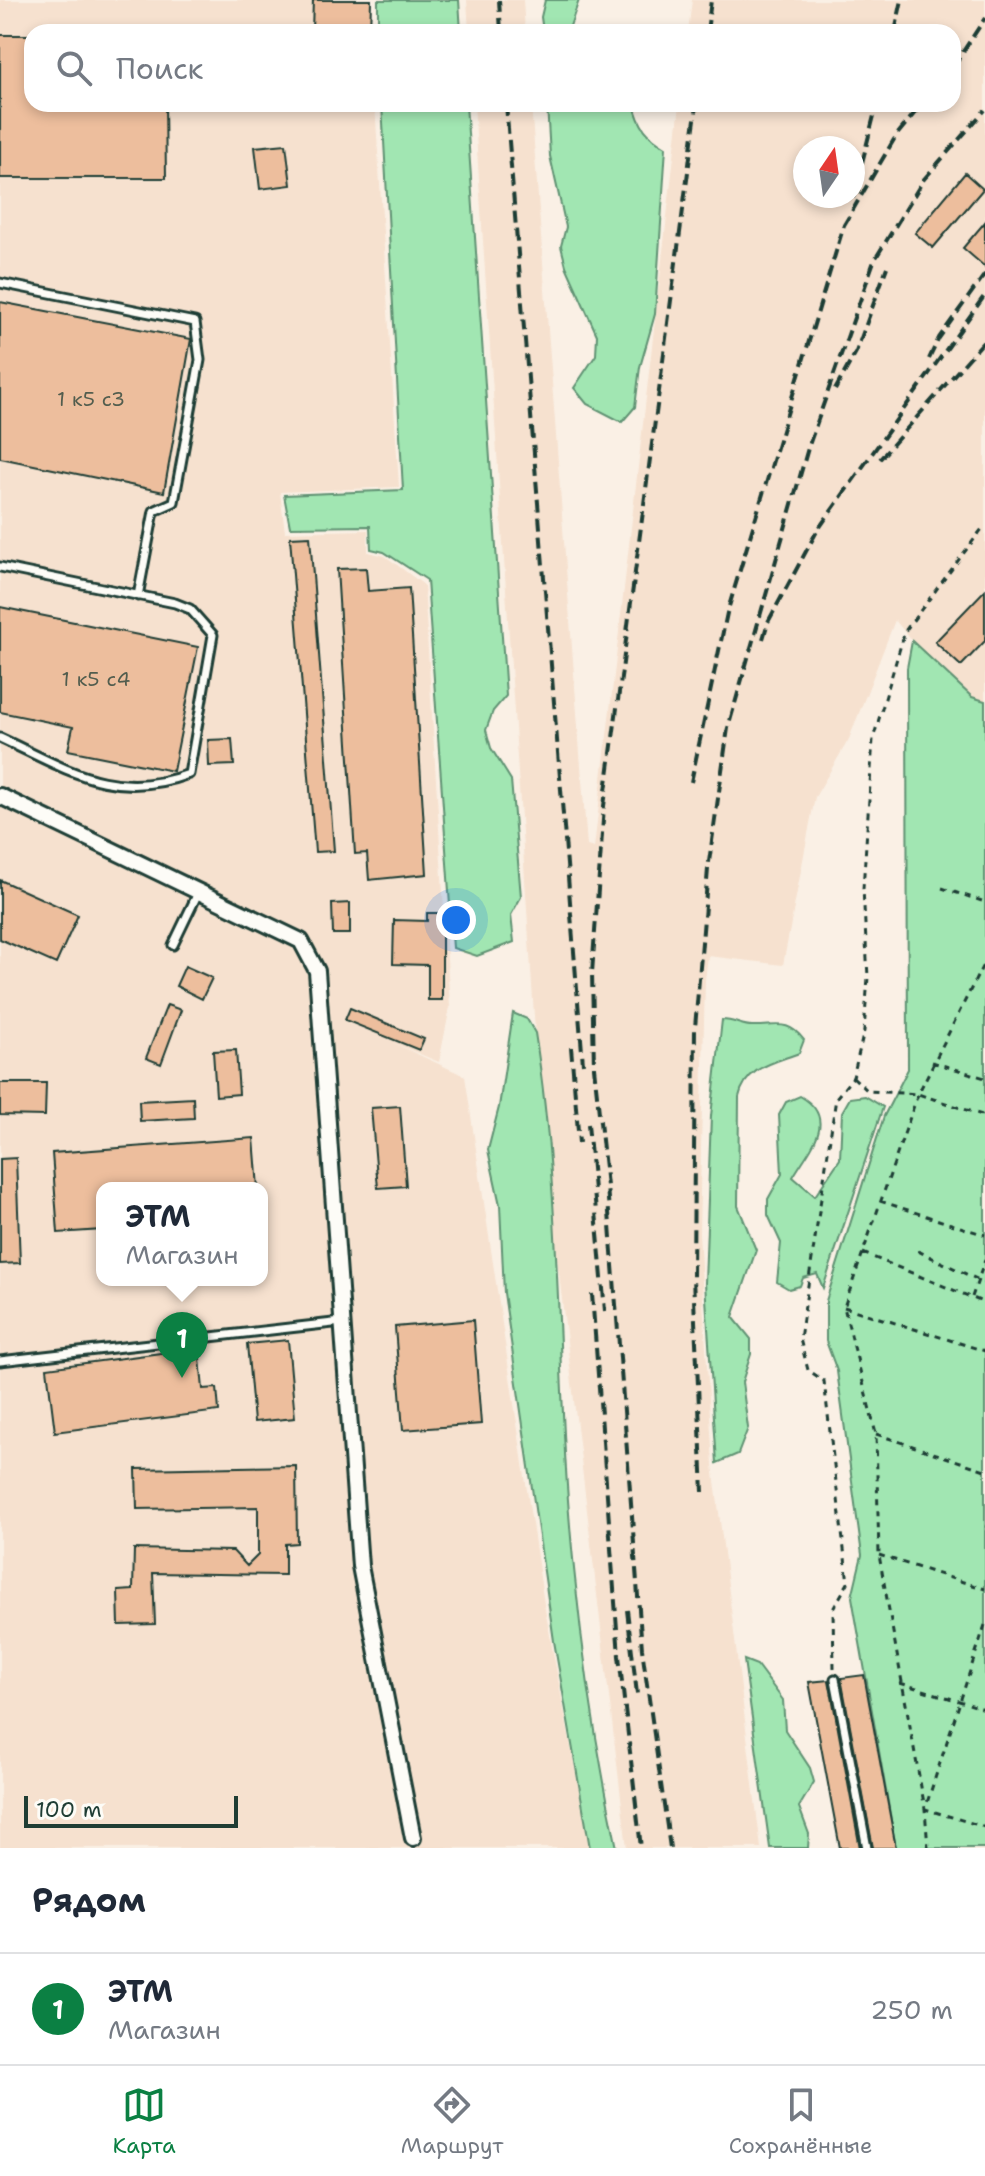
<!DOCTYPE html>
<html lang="ru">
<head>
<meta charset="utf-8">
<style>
	body { margin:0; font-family:"Shantell Sans",sans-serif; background:#f2f2f3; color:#1f2937 }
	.compass { position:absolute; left:793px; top:136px; width:72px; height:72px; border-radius:50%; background:#fff; box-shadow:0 4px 12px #0003; rotate:13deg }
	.scale { position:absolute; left:24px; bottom:20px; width:214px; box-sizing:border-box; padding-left:8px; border:4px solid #1f3d34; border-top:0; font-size:22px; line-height:28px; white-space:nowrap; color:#1f3d34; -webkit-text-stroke:6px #fdfcf7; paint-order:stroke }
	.you { position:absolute; left:456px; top:920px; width:28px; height:28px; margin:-20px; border:6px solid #fff; border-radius:50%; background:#1a73e8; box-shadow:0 0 0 12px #1a73e833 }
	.badge { display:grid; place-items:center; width:52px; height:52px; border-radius:50%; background:#0b8043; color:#fff; font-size:26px; font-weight:700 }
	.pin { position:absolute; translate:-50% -66px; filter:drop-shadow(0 2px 4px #0008) }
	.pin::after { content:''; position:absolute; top:42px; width:28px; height:24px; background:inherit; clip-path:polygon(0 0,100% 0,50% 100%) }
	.popup { position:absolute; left:96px; top:1182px; width:172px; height:104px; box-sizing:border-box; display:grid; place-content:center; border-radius:16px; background:#fff; filter:drop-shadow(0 2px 6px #0005); font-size:26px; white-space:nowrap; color:#747a83 }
	.popup b { font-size:30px; color:#1f2937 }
	.popup::after { content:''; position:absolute; left:50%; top:100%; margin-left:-16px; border:16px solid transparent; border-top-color:#fff }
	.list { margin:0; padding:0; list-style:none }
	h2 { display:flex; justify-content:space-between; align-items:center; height:104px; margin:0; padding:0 32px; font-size:34px }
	h2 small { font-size:26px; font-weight:400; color:#747a83 }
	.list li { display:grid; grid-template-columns:52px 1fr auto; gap:24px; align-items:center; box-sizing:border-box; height:112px; padding:0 32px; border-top:2px solid #e0e1e3 }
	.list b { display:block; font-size:30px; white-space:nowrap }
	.list p { margin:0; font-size:26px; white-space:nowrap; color:#747a83 }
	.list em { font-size:26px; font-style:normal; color:#747a83 }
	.icon { flex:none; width:44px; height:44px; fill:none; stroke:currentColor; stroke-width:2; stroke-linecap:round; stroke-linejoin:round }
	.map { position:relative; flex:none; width:985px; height:1848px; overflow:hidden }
	.search { position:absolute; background:#fff; box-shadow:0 4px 12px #0003; left:24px; right:24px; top:24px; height:88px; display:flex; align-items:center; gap:20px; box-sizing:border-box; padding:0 28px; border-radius:24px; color:#747a83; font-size:30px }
	.sheet { height:216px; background:#fff }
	nav { display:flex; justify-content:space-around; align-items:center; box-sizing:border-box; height:112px; border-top:2px solid #e0e1e3; background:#fff; font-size:22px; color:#747a83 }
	nav a { display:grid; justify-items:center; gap:4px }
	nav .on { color:#0b8043 }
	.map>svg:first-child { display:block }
	.built { fill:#f6e1cf; fill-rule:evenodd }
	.green { fill:#a1e6b2; stroke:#609273; stroke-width:2 }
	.building { fill:#edbe9d; stroke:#1f3d34; stroke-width:2 }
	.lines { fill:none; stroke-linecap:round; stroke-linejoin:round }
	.lane-casing { stroke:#1f3d34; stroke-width:13 }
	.street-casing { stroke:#1f3d34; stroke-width:20 }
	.path { stroke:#1f3d34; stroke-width:3; stroke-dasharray:6 6; stroke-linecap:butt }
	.lane { stroke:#fdfcf7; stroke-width:7 }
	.street { stroke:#fdfcf7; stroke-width:14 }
	.rail { stroke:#1f3d34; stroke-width:4; stroke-dasharray:12 6; stroke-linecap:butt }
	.labels { text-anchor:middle; stroke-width:6; stroke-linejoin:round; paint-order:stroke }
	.number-label { font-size:20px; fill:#525d4e }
</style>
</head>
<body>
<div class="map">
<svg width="985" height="1848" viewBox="0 0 985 1848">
	<rect width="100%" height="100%" fill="#faf0e5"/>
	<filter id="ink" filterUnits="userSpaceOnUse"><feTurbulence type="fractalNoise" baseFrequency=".0125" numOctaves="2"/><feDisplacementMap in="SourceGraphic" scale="16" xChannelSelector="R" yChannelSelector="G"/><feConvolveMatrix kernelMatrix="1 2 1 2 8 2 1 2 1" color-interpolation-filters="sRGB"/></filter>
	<g filter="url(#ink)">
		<path class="built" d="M0,0H372L371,32H32V104H375L399,487L280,492L285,532L368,530V552L385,556L424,585L450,1007L439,1062L393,1043L465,1076L544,1604L590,1848H0ZM102,1188H262V1280H102Z
			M467,0H523L525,32H469Z
			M692,0H985V701L972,697L912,641L895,620L849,739L815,797L783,965L708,956L705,980L699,1233L713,1465L761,1848H627L541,1122L474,104H531L587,846L594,848L680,104H953V32H688ZM805,148H853V196H805Z"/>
		<path class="green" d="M378,0H459L461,32H378Z
			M545,0H579L568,32H543L541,17Z
			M382,104H466L506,696L493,711L486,730L491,748L511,780L521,897L511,915L514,942L477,956L453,948L427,580L384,552L371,549L370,526L290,527L284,495L403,490Z
			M547,104H634C639,126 647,136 666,147L655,314L640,367L635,407L622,422L587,404L574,388L596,355L597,335L566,266L561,246L566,227L550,156Z
			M912,641L972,697L985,701V1848H896L852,1597L862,1555L837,1371L826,1341V1301L884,1116L908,1069L907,668Z
			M513,1013L527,1019L535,1033C564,1213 555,1397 575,1578C584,1668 598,1759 617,1848H590L554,1641L504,1293L500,1205L488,1150L499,1107Z
			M722,1020C734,1020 742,1026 752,1026C776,1027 787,1018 804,1040L799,1053C773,1063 746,1067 739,1097L738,1206L756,1250L733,1317L751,1339V1354L742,1382L748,1428L738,1454L717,1463L705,1283L711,1116Z
			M800,1096C840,1119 809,1149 793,1177L815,1196L840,1159L842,1112L850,1098L865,1096L883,1107L823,1288L817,1274L803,1278L800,1286L789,1289L777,1282L781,1243L768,1215V1199L782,1174L779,1115L786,1102Z
			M744,1660L757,1665L783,1700L785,1730L810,1768L814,1782L799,1807L809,1834L808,1848H770Z"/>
		<path class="building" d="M313,0H371L370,32L312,31Z
			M0,35H32V104H165L166,178H0Z
			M286,144L291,185L260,189L255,147Z
			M965,173L983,189L933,248L915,233Z
			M985,222V267L963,248Z
			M0,302L191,339L164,492L0,458Z
			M310,536L334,851L315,852L290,537Z
			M366,568L368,591L409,588L427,874L369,880L367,853L355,854L337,569Z
			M985,590V641L961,666L935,642Z
			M0,607L198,647L173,771L68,750L73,727L0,712Z
			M232,739L234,765L209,766L208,740Z
			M0,880L78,915L56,964L0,939Z
			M350,903V934H333L332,904Z
			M427,913H442V1000H428V965L393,964L394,920L427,921Z
			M185,966L212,978L202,999L176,986Z
			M167,1005L181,1010L161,1064L146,1058Z
			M350,1008L424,1039L419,1050L345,1020Z
			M236,1050L239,1094L216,1096L213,1051Z
			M0,1083H46L45,1116L0,1115Z
			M193,1098L194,1118L140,1121L139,1101Z
			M400,1106L406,1186L378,1188L371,1108Z
			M254,1138L258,1188H102V1230L58,1233L52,1153Z
			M16,1158L20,1263L0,1264V1159Z
			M473,1320L481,1424L403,1430L395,1327Z
			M288,1340L295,1418L254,1422L247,1344Z
			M199,1348L203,1389L217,1388L219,1411L55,1432L47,1368Z
			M296,1466L297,1543L285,1544V1575L153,1573L155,1624L119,1625L118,1591L133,1590L134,1549L233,1551L247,1566L258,1555V1507L137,1509L136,1469Z
			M864,1675L896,1848H873L841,1678Z
			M829,1680L860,1848H840L809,1682Z"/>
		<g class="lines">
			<g class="lane-casing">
				<path id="lane" d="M0,283L195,322L200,360L174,502L154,511L138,596
					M0,567L175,603L190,609L213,635L189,774C113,802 67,769 0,738
					M173,945L198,893
					M0,1361L342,1322
					M835,1679L867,1848"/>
			</g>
			<g class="street-casing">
				<path id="street" d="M0,796L301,941L317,971L360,1566L413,1838"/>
			</g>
			<path class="path" d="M942,888L985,902
				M932,1062L985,1078
				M853,1077L868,1091L918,1094L985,1116
				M880,1201L985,1235
				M918,1251L985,1283
				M863,1253L985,1303
				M972,1297L985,1260
				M844,1307L985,1351
				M876,1434L985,1470
				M879,1555L985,1589
				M985,1625L925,1809L985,1827
				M834,1668L833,1609L848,1583L824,1381L808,1370L800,1339L836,1098L853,1077L864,1031L868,977L863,889L873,739L905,631L985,525
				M900,1683L985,1709
				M928,1848L925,1809L879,1555L876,1434L844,1307L918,1094L985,961"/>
			<use href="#lane" class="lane"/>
			<use href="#street" class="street"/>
			<path class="rail" d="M499,0L501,32
				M707,32L711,0
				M895,32L902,0
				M953,67L985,18
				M506,104L583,1064
				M853,198L877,104
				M929,359L939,338L985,274
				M835,390L856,352L887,267
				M880,459L985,340
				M763,639L768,622L817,531L985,295
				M691,782L727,613L844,225L896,136L922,104
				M571,1047L579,1143
				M588,1124L605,1311
				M592,1294L619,1656L641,1848
				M703,1492L693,1278L695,1028L708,869L728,728L808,448L874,261L924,179L985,110
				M627,1610L637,1694
				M670,1848L642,1649L607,1186L594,1067L592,973L604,806L697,104"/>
		</g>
	</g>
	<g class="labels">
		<g class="number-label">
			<text x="91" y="406">1 к5 с3</text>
			<text x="96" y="686">1 к5 с4</text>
		</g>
	</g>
</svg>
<svg class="compass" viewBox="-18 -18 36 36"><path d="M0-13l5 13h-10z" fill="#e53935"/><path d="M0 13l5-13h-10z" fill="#747a83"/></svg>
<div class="scale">100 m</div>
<div class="you"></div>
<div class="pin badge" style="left:182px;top:1378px">1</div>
<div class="popup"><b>ЭТМ</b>Магазин</div>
<div class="search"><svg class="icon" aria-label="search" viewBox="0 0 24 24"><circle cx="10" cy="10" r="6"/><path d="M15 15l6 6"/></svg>Поиск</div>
</div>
<section class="sheet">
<h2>Рядом<small></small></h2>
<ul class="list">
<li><span class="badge">1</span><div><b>ЭТМ</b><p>Магазин</p></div><em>250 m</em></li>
</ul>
</section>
<nav>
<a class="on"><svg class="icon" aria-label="map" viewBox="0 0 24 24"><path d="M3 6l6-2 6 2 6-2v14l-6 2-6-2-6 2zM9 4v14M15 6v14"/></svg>Карта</a>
<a><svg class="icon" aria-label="directions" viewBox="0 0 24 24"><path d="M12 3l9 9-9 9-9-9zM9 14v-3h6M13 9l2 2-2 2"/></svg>Маршрут</a>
<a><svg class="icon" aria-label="saved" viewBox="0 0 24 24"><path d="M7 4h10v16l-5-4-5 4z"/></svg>Сохранённые</a>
</nav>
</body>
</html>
